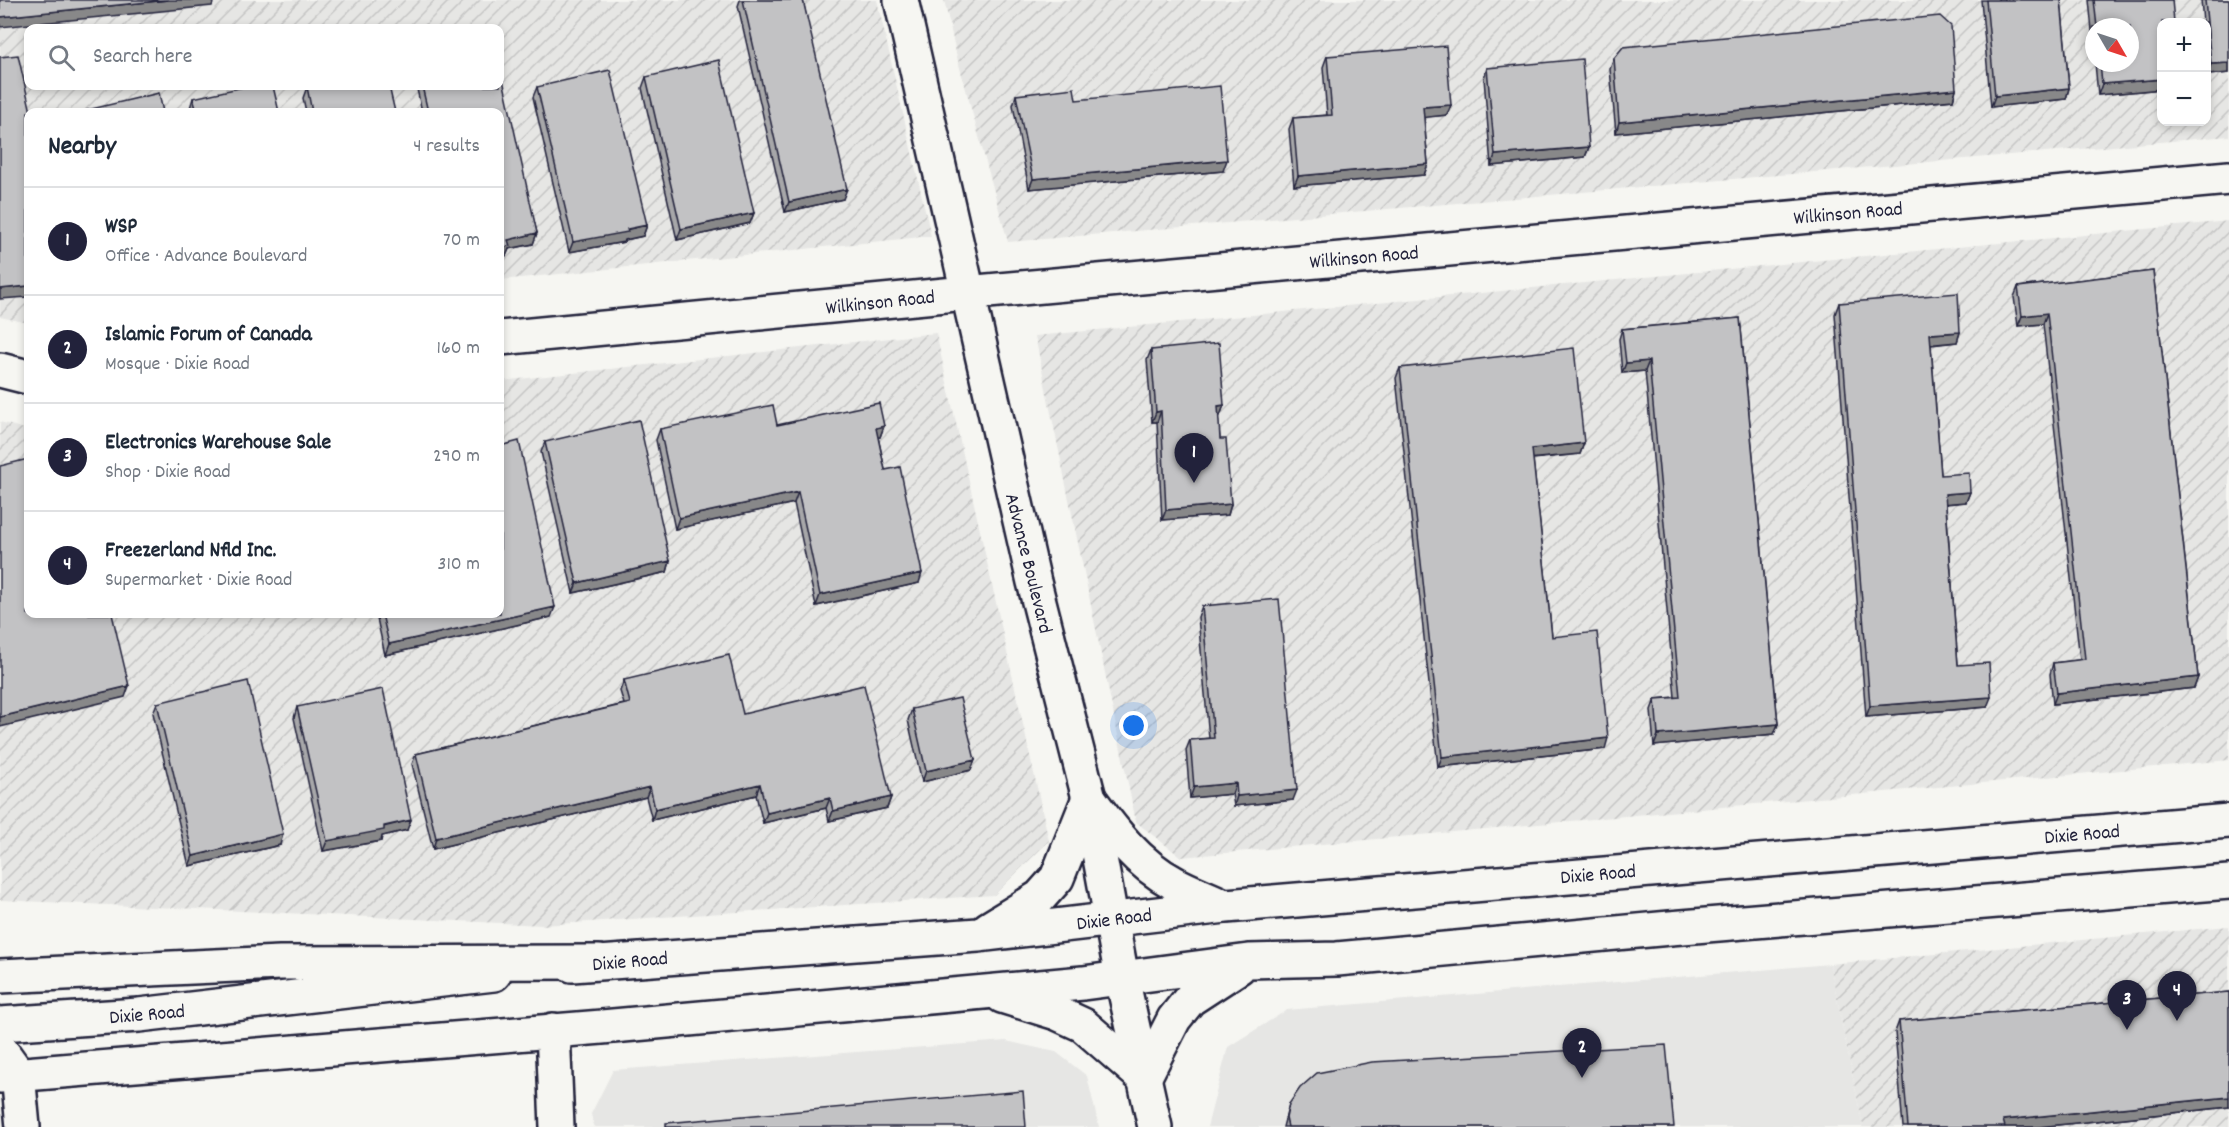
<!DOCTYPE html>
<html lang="en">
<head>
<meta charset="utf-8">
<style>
	body { margin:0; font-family:Dekko,sans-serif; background:#f2f2f3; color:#1f2937 }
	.controls { position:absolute; right:18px; top:18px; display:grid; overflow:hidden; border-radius:12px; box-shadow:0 3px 9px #0003 }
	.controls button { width:54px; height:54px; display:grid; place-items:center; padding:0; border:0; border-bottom:2px solid #e0e1e3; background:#fff; color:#1f2937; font:30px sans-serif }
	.compass { position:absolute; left:2085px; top:18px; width:54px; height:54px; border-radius:50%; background:#fff; box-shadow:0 3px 9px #0003; rotate:129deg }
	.you { position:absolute; left:1134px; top:726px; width:21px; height:21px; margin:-15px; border:4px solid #fff; border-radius:50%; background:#1a73e8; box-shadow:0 0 0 9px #1a73e833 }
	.badge { display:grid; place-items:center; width:39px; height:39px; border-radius:50%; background:#22223b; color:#fff; font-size:20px; font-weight:700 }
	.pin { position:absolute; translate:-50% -50px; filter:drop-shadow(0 2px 3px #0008) }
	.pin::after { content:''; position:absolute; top:32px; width:21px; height:18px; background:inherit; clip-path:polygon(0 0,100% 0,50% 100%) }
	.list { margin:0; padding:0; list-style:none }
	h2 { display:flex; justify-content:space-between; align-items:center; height:78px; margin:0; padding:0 24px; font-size:26px }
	h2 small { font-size:20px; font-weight:400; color:#747a83 }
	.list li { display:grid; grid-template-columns:39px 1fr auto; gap:18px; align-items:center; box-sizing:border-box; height:108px; padding:0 24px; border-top:2px solid #e0e1e3 }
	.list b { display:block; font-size:22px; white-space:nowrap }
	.list p { margin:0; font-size:20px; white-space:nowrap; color:#747a83 }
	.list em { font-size:20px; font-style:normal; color:#747a83 }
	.icon { flex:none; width:33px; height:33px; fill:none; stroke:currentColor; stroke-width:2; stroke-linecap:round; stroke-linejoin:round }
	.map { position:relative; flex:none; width:2229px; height:1127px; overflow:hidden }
	.search { position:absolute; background:#fff; box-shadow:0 3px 9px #0003; left:24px; top:24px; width:480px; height:66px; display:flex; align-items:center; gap:15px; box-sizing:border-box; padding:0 21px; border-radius:12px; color:#747a83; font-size:22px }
	.panel { position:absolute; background:#fff; box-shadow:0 3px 9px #0003; left:24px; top:108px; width:480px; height:510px; border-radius:12px }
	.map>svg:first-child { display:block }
	.built { fill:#e6e6e4 }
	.industrial { fill:url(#industrial-furrows); fill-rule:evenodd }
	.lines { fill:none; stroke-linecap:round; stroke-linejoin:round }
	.minor-casing { stroke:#22223b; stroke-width:38 }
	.major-casing { stroke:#22223b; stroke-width:38 }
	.highway-casing { stroke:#22223b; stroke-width:38 }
	.minor { stroke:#f6f6f2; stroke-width:33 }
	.major { stroke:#f6f6f2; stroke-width:33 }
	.highway { stroke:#f6f6f2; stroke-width:33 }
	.wall { fill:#a7a7a9; stroke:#22223b; stroke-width:1.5 }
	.shaded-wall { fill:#888889; stroke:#22223b; stroke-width:1.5 }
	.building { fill:#c2c2c4; stroke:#22223b; stroke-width:1.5 }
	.labels { text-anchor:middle; stroke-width:4.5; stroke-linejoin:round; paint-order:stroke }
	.street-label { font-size:20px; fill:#22223b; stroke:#f6f6f2 }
</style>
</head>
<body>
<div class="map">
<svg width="2229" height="1127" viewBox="0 0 2229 1127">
	<defs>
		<pattern id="industrial-furrows" width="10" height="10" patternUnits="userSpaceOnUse" patternTransform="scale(1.5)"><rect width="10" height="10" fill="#e6e6e4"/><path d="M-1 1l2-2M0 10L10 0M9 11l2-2" fill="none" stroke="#c5c5c4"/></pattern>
	</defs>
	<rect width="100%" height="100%" fill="#f6f6f2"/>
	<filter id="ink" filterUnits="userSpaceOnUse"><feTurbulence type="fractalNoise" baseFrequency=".0167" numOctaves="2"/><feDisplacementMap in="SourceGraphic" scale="12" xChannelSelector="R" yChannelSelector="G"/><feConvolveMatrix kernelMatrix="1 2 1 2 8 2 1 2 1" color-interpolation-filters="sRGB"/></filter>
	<g filter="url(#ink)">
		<path class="built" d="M1830,964L1863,1127H1207L1228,1047L1287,1010Z
			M1006,1041L1056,1052L1087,1076L1099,1127H594L591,1114L613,1070Z"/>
		<path class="industrial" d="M0,0H877L931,236L500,280V112H28V323L0,317ZM28,28H500V86H28Z
			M944,0H2229V136L1008,242L957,57ZM2162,22H2206V122H2162ZM2094,27H2130V63H2094Z
			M2229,221V760L1181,857L1136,822L1035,336Z
			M936,333L1049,841L994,895L543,925L0,900V422L28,430V614H500V381Z
			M2229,926V1127H1863L1830,964Z"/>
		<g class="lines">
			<g class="minor-casing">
				<path id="minor" d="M901,0L1034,582L1089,798L1122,978L1155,1127
					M500,338L966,293L2229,178
					M0,370L28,377
					M553,1030L557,1127"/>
			</g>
			<g class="major-casing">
				<path id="major" d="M1089,798C1113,831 1137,863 1174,883C1190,892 1208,898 1224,906
					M988,929L1040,897L1057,878L1089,798
					M572,965L978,935L1226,906L2229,821
					M1002,996L1057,1013L1083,1025L1144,1078L1174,1019L1190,999L1239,967
					M0,1024L139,1015L494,974
					M0,1076L602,1027L1083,983L1249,961L1337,959L1670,928L2229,882"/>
			</g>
			<g class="highway-casing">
				<path id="highway" d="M0,976L280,963L599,962
					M0,1049L18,1074L23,1127"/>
			</g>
			<use href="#minor" class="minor"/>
			<use href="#major" class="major"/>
			<use href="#highway" class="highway"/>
		</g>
		<path class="wall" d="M740,0H803L843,199L785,212L738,6Z
			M1981,0H2061L2069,88L2066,99L1991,107Z
			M2089,0H2172L2162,22V89L2098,95L2095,63H2130V27H2094V51Z
			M2201,0H2229V73L2208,75L2206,64V22H2203Z
			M1327,56L1451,105L1447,115L1424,117L1428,164L1424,175L1294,186L1289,129L1293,118L1327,115L1323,67Z
			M1614,58L1956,89L1953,100L1616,133L1610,69Z
			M1487,68L1589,147L1585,157L1491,166L1484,78Z
			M646,77L754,213L750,223L677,240L642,88Z
			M418,86H500L537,233L533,244L509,249L506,256L500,112H422L417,89Z
			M307,87L395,112H306L303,98Z
			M537,87L647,225L643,236L625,240L624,242L569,252L533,97Z
			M1016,95L1076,100L1223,171L1029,189L1013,105Z
			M193,98L279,112H191L190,108Z
			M2153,271L2198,677L2194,688L2053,704L2050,674L2053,663L2080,660L2043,324L2018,326L2014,297L2018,287Z
			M1839,303L1960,332L1957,342L1931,345L1941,475L1970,492L1966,502L1946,504L1958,665L1987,707L1866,717L1835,314Z
			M1740,318L1778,724L1774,734L1654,746L1651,710L1655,699L1675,697L1645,371L1622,373L1619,339L1622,329Z
			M1151,350L1224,405L1220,416H1218L1220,439L1231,504L1228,515L1162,520L1157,422H1152L1147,360Z
			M1400,368L1584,443L1580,454L1533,459L1552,637L1605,749L1438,767L1396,378Z
			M777,425L884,426L880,437H878L885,470L919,583L816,606L794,503L675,529L656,440L660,429Z
			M545,442L670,561L667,572L573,593L541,452Z
			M1202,606L1293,800L1234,806L1232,794L1190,798L1186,750L1190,740L1209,738L1198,617Z
			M376,614H500L551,617L385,655Z
			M624,680L743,714L891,797L887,808L829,821L826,808L763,823L756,795L652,820L646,797L433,849L412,764L416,754L624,704L620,691Z
			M157,703L280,845L189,866L153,713Z
			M297,707L407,830L382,836L381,841L323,851L294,718Z
			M912,709L975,760L971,770L922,782L908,720Z
			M2229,992V1107L2038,1127H1903L1895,1032L1899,1021Z
			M1289,1104L1674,1127H1283Z"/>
		<path class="shaded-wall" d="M168,0H214L212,6L0,27V17Z
			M2229,63V73L2208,75L2211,64Z
			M2162,79V89L2098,95L2102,84Z
			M2069,88L2066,99L1991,107L1995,96Z
			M1956,89L1953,100L1616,133L1619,122Z
			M1451,105L1447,115L1420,118L1423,107Z
			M1589,147L1585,157L1491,166L1495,155Z
			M1227,160L1223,171L1029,189L1033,179Z
			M1428,164L1424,175L1294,186L1298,176Z
			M847,189L843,199L785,212L789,202Z
			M754,213L750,223L677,240L681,229Z
			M647,225L643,236L625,240L624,242L569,252L573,242Z
			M537,233L533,244L509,249L506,256L500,258V248L508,240Z
			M28,286V297L0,299V289Z
			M2047,313L2043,324L2018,326L2022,316Z
			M1960,332L1957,342L1926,345L1930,334Z
			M1649,361L1645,371L1622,373L1626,363Z
			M1224,405L1220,416H1214L1218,406Z
			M1161,411L1157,422H1152L1156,412Z
			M884,426L880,437L872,439L876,428Z
			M1584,443L1580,454L1528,459L1532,449Z
			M798,492L794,503L675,529L679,518Z
			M1970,492L1966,502L1941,504L1945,494Z
			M1231,504L1228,515L1162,520L1166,510Z
			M670,561L667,572L573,593L577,583Z
			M922,573L919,583L816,606L820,595Z
			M555,607L551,617L385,655L389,644Z
			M2198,677L2194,688L2053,704L2057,693Z
			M129,686L125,697L0,727V717Z
			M1991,697L1987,707L1866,717L1870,706Z
			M1778,724L1774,734L1654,746L1658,735Z
			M1608,738L1605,749L1438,767L1442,757Z
			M975,760L971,770L922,782L926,771Z
			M1236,783L1232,794L1190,798L1194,787Z
			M760,784L756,795L652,820L655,809Z
			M650,787L646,797L433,849L436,838Z
			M1297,790L1293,800L1234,806L1237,796Z
			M891,797L887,808L829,821L833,811Z
			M830,798L826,808L763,823L767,813Z
			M411,820L407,830L382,836L381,841L323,851L327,841Z
			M283,834L280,845L189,866L193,856Z
			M2229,1097V1107L2038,1127H2001L2003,1120Z"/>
		<path class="building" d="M0,0H168L0,17Z
			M743,0H803L847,189L789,202Z
			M1986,0H2061L2069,88L1995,96Z
			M2094,0H2172L2174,22H2162V79L2102,84L2100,63H2130V27H2097Z
			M2205,0H2229V63L2211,64Z
			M1940,16L1951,26L1956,89L1619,122L1614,58L1623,47Z
			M1446,46L1451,105L1423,107L1428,164L1298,176L1293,118L1332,115L1327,56Z
			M18,55L31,112H28V286L0,289V57Z
			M1582,59L1589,147L1495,155L1487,68Z
			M719,60L754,213L681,229L646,77Z
			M500,66L537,233L508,240L510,246L500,248V112H428L422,86H500Z
			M610,70L647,225L627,229L628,232L573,242L537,87Z
			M248,86H273L279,112H197L193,98Z
			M314,86H389L395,112H312L307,87Z
			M1220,86L1227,160L1033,179L1016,95L1074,88L1076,100Z
			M159,93L163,112H87V110Z
			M2153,271L2198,677L2057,693L2053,663L2085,659L2047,313L2022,316L2018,287Z
			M1958,293L1960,332L1930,334L1941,475L1969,473L1970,492L1945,494L1958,665L1989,663L1991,697L1870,706L1839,303Z
			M1740,318L1778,724L1658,735L1655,699L1680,697L1649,361L1626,363L1622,329Z
			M1219,343L1224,405L1218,406L1220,439H1226L1231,504L1166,510L1161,411L1156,412L1151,350Z
			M1574,348L1584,443L1532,449L1552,637L1597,632L1608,738L1442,757L1400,368Z
			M879,403L884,426L876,428L885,470L900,467L922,573L820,595L798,492L679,518L660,429L773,405L777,425Z
			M639,420L670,561L577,583L545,442Z
			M519,441L555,607L389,644L382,614H500V446Z
			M28,459V614H112L129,686L0,717V466Z
			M1279,599L1297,790L1237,796L1236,783L1194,787L1190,740L1214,738L1202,606Z
			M729,655L743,714L864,685L891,797L833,811L830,798L767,813L760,784L655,809L650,787L436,838L416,754L630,703L624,680Z
			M248,681L283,834L193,856L157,703Z
			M383,689L411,820L384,826V830L327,841L297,707Z
			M960,698L975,760L926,771L912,709Z
			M2229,992V1097L2003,1120L2005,1127H1908L1899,1021Z
			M1666,1045L1674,1127H1288L1286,1118L1289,1104L1300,1088L1317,1073L1372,1062Z
			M1023,1091L1026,1127H666V1123Z"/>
	</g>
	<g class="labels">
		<g class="street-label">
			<text transform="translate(1848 212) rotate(-5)" y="7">Wilkinson Road</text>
			<text transform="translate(1364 256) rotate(-5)" y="7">Wilkinson Road</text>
			<text transform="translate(880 301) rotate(-6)" y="7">Wilkinson Road</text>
			<text transform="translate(1030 563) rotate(76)" y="7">Advance Boulevard</text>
			<text transform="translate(2082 833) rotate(-5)" y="7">Dixie Road</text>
			<text transform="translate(1598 873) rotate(-5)" y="7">Dixie Road</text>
			<text transform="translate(1114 918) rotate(-7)" y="7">Dixie Road</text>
			<text transform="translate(630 960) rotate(-5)" y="7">Dixie Road</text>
			<text transform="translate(147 1013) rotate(-5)" y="7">Dixie Road</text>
		</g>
	</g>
</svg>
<div class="controls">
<button>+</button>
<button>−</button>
</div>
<svg class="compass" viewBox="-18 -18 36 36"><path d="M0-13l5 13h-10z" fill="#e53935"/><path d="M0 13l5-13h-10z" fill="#747a83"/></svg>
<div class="you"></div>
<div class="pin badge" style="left:1194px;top:483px">1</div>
<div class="pin badge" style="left:1582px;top:1078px">2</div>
<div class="pin badge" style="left:2127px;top:1030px">3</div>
<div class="pin badge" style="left:2177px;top:1021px">4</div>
<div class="search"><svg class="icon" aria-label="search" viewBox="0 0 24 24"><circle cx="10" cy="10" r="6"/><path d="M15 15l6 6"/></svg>Search here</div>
<section class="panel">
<h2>Nearby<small>4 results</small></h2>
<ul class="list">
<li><span class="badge">1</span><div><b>WSP</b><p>Office · Advance Boulevard</p></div><em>70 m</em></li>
<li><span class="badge">2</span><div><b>Islamic Forum of Canada</b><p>Mosque · Dixie Road</p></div><em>160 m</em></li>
<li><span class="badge">3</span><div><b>Electronics Warehouse Sale</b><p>Shop · Dixie Road</p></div><em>290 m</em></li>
<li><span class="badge">4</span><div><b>Freezerland Nfld Inc.</b><p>Supermarket · Dixie Road</p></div><em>310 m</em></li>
</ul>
</section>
</div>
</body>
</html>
